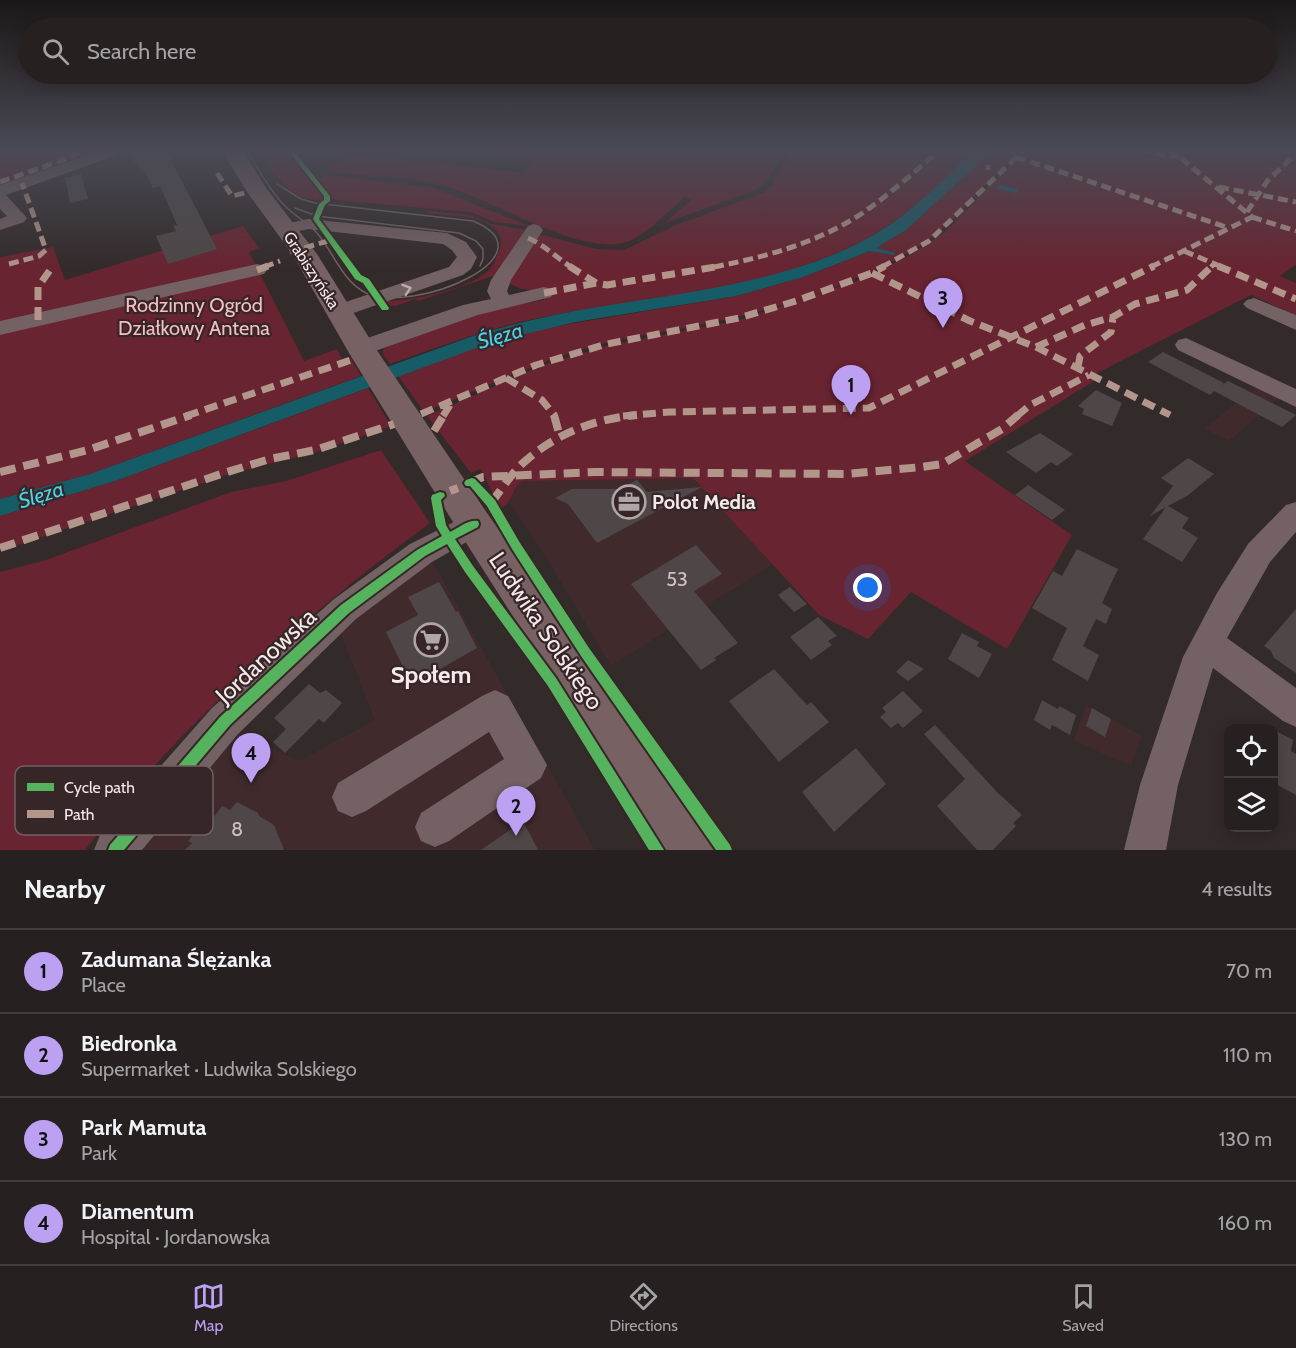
<!DOCTYPE html>
<html lang="en">
<head>
<meta charset="utf-8">
<style>
	body { margin:0; font-family:Cabin,sans-serif; background:#322d2d; color:#f1f3f6 }
	.controls { position:absolute; right:18px; bottom:18px; display:grid; overflow:hidden; border-radius:12px; box-shadow:0 3px 15px #0003 }
	.controls button { width:54px; height:54px; display:grid; place-items:center; padding:0; border:0; border-bottom:2px solid #423e3e; background:#262020; color:#f1f3f6; font:30px sans-serif }
	.you { position:absolute; left:868px; top:588px; width:21px; height:21px; margin:-15px; border:4px solid #fff; border-radius:50%; background:#1a73e8; box-shadow:0 0 0 9px #1a73e833 }
	.badge { display:grid; place-items:center; width:39px; height:39px; border-radius:50%; background:#bca0f2; color:#111; font-size:20px; font-weight:700 }
	.pin { position:absolute; translate:-50% -50px; filter:drop-shadow(0 2px 3px #0008) }
	.pin::after { content:''; position:absolute; top:32px; width:21px; height:18px; background:inherit; clip-path:polygon(0 0,100% 0,50% 100%) }
	.list { margin:0; padding:0; list-style:none }
	h2 { display:flex; justify-content:space-between; align-items:center; height:78px; margin:0; padding:0 24px; font-size:26px }
	h2 small { font-size:20px; font-weight:400; color:#a4a3a5 }
	.list li { display:grid; grid-template-columns:39px 1fr auto; gap:18px; align-items:center; box-sizing:border-box; height:84px; padding:0 24px; border-top:2px solid #423e3e }
	.list b { display:block; font-size:22px; white-space:nowrap }
	.list p { margin:0; font-size:20px; white-space:nowrap; color:#a4a3a5 }
	.list em { font-size:20px; font-style:normal; color:#a4a3a5 }
	.icon { flex:none; width:33px; height:33px; fill:none; stroke:currentColor; stroke-width:2; stroke-linecap:round; stroke-linejoin:round }
	.map { position:relative; flex:none; width:1296px; height:850px; overflow:hidden }
	.search { position:absolute; background:#262020; box-shadow:0 3px 15px #0003; left:18px; right:18px; top:18px; height:66px; display:flex; align-items:center; gap:15px; box-sizing:border-box; padding:0 21px; border-radius:33px; color:#a4a3a5; font-size:22px }
	.sheet { height:414px; background:#262020 }
	nav { display:flex; justify-content:space-around; align-items:center; box-sizing:border-box; height:84px; border-top:2px solid #423e3e; background:#262020; font-size:16px; color:#a4a3a5 }
	nav a { display:grid; justify-items:center; gap:3px }
	nav .on { color:#bca0f2 }
	.map>svg:first-child { display:block }
	.built { fill:#402a2c }
	.green { fill:#682430 }
	.water { fill:#165c67 }
	.lines { fill:none; stroke-linecap:round; stroke-linejoin:round }
	.stream { stroke:#165c67; stroke-width:4 }
	.building { fill:#4f4747 }
	.minor { fill:#746163; fill-rule:evenodd }
	.major { fill:#776163; fill-rule:evenodd }
	.tram { stroke:#6e6162; stroke-width:1.5 }
	.quiet-far2 { stroke:#b2968c; stroke-width:5; stroke-dasharray:10 5; stroke-linecap:butt }
	.quiet-far1 { stroke:#b2968c; stroke-width:7; stroke-dasharray:13 7; stroke-linecap:butt }
	.quiet { stroke:#b2968c; stroke-width:8; stroke-dasharray:16 8; stroke-linecap:butt }
	.cycleway-casing { stroke:#372627; stroke-width:4 }
	.cycleway { fill:#56b35d; fill-rule:evenodd }
	.oneway { stroke:#bbacad }
	.labels { text-anchor:middle; stroke-width:4.5; stroke-linejoin:round; paint-order:stroke }
	.far-street-label { font-size:16px; fill:#f5e9e9; stroke:#372627 }
	.park-label { font-size:20px; fill:#f4bfc3; stroke:#372627 }
	.poi-label { font-size:20px; font-weight:bold; fill:#f5e9e9; stroke:#372627; text-anchor:start }
	.near-number-label { font-size:20px; fill:#ccc0c0 }
	.water-label { font-size:21px; font-style:italic; fill:#48d4ec; stroke:#372627 }
	.near-street-label { font-size:24px; fill:#f5e9e9; stroke:#372627 }
	.near-poi-label { font-size:24px; font-weight:bold; fill:#f5e9e9; stroke:#372627 }
	.key { fill:#372627; stroke:#706061; stroke-width:1.5 }
	.key-label { font-size:16px; fill:#f5e9e9 }
</style>
</head>
<body>
<div class="map">
<svg width="1296" height="850" viewBox="0 0 1296 850">
	<rect width="100%" height="100%" fill="#332a2a"/>
	<path class="built" d="M1258,385L1280,397L1229,441L1204,429Z
		M693,478L773,564L611,666L544,554L510,503L517,485L522,481Z
		M433,562L595,850H138L238,731L299,761L375,720L341,634L363,613Z
		M1086,705L1142,736L1131,766L1074,741Z"/>
	<path class="green" d="M0,150H101L24,177L0,189Z
		M256,150H287L323,196L321,199C293,205 271,169 256,150Z
		M454,150H784L767,181L756,190L665,223L692,199L685,197C670,209 644,237 627,242C579,257 490,197 441,185C406,176 367,176 331,172L328,169L349,153L523,173L535,159Z
		M791,150H974C946,176 918,207 885,228C784,292 647,295 534,319C485,329 437,348 390,364L383,354L384,344L500,308L544,300V291L521,289L508,283L537,236L544,235L596,249L624,250L676,225L763,193L774,184L773,183Z
		M993,150H1022C985,180 958,224 915,249C848,288 769,312 693,326C660,333 627,337 594,346C535,362 481,389 424,412L398,376L466,350L540,329L736,296L803,277L870,251L893,254L875,248L906,230Z
		M1026,150H1296V265L1280,276L1296,283V315L1251,295L1097,373L1094,381L965,461L1072,535L1007,649L911,592L868,639L819,615L693,478L522,481C510,490 516,500 500,509L481,469L471,473L427,416L543,365L610,345L740,320L868,277L912,254L945,232Z
		M326,175L434,188L529,226L494,222L471,212L335,200L318,179Z
		M428,211L470,215L492,224L527,230L496,275L419,301L415,299L396,306L387,305L384,301C411,301 471,289 490,269C495,263 497,255 500,248C503,238 499,231 490,225C473,214 446,216 426,213Z
		M243,226L259,248L249,252L304,361L337,349L342,359L350,357L361,376L90,474L0,499V257L53,247L65,280Z
		M368,388L391,426L316,452L226,475L0,551V516L118,480Z
		M381,450L430,523C328,598 230,682 145,776C124,800 105,825 85,850H0V572L46,560L231,492L286,481Z"/>
	<path class="water" d="M974,150H993L906,230L876,248L896,253L893,255L870,251L803,277L736,296L575,322L495,341L118,480L0,516V499L90,474L473,336C524,320 576,310 629,302C713,289 812,275 885,228C918,207 946,176 974,150Z"/>
	<g class="lines">
		<path class="stream" d="M1000,187L1016,191"/>
	</g>
	<path class="building" d="M143,150H166L217,249L168,264L156,236L176,231L173,226L177,225L160,186L153,188L145,171L142,172L128,153Z
		M81,174L88,199L70,203L65,178Z
		M1163,352L1224,383L1220,386L1228,381L1296,415L1282,427L1214,391L1210,395L1148,362Z
		M1096,390L1122,403L1112,426L1082,414L1084,409L1078,406Z
		M1040,433L1073,454L1057,466L1051,462L1036,473L1006,452Z
		M1188,458L1214,474L1187,496L1168,506L1189,518L1182,528L1198,538L1182,562L1143,539L1166,507L1150,516L1173,486L1161,478Z
		M637,480L647,492L702,487L597,543L568,504L555,498L572,489H618Z
		M1028,485L1065,510L1052,520L1015,495Z
		M696,545L722,574L694,591L738,643L714,658L716,660L701,670L631,584Z
		M1077,549L1118,569L1102,603L1112,609L1106,624L1096,619L1083,646L1099,655L1088,681L1052,660L1067,628L1032,608L1053,571L1062,576Z
		M439,582L456,612L458,611L477,648L412,685L386,632L418,615L408,597Z
		M790,587L807,604L794,612L778,595Z
		M1296,609V673L1274,658L1271,651L1264,646Z
		M818,617L837,636L828,641L832,645L811,660L790,637Z
		M962,633L979,642L977,646L992,654L979,678L948,659Z
		M908,660L924,669L908,681L896,672Z
		M774,669L807,705L811,702L829,722L779,762L729,701Z
		M309,684L320,693L326,690L342,703L324,723L319,719L285,753L273,742L286,729L274,718Z
		M903,691L923,711L903,728L898,723L891,728L880,717L886,712L882,708Z
		M1042,700L1058,709L1059,706L1076,715L1070,735L1052,725L1050,730L1034,720Z
		M1092,708L1111,719L1105,737L1086,726Z
		M935,725L997,792L1022,815L1013,823L1016,826L993,850H977L937,806L965,779L924,734Z
		M1274,730L1293,740L1291,751L1296,754V795L1274,783Z
		M856,748L886,784L834,832L802,792Z
		M237,802L258,813L259,816L274,825L284,850H185L192,843L188,841L203,823L207,825L211,816L214,817L222,806L230,810Z
		M523,821L538,850H481Z"/>
	<g class="lines">
		<path class="minor" d="M103,150H125L122,153L6,195L27,218L24,222L0,230V219L7,216L0,209V185Z
			M308,219L447,233L466,242L477,257L471,269L463,275L339,318L331,317L328,312L331,307L449,267L457,257L452,250L443,244L308,229L286,234L280,233L277,229L280,225Z
			M534,224L540,226L543,230L511,280L507,291L509,295L544,287L551,289L554,293L551,297L478,315L369,353L361,355L353,353L350,348L353,343L463,305L491,299L487,291L491,280L528,226Z
			M257,264L264,266L267,270L264,274L0,335V321Z
			M1254,298L1296,315V330L1247,308L1243,304L1247,300Z
			M1186,338L1296,389V407L1178,350L1175,345L1178,340Z
			M1296,502V532L1270,562L1227,638L1296,688V727L1283,721L1213,668L1178,785L1166,850H1124L1140,785L1183,657L1217,593L1248,544L1286,505Z
			M474,512L484,516L489,524L484,532L432,562L356,619L238,734L142,850H94L100,835L212,708L334,599L410,544Z
			M495,690L508,696L547,765L541,778L449,841L435,847L421,841L415,827L421,813L504,759L489,732L366,811L352,817L338,811L332,797L338,783L482,696Z"/>
		<path class="major" d="M222,150H242L267,189L317,254L378,352L487,513L712,831L720,850H662L461,535L349,353L293,255L247,192Z"/>
		<path class="tram" d="M246,150C259,169 269,190 285,206C295,216 308,223 317,233C334,253 342,281 366,293C414,315 555,255 473,221L315,203L301,199L277,184
			M295,208L317,216L459,233L476,241L483,249V259L480,266"/>
		<path class="quiet-far2" d="M1140,151L1179,156
			M1016,157L1229,228
			M986,167L990,168
			M217,173L232,196L249,192
			M0,182L63,160L83,150
			M1219,187L1296,202
			M1247,212L1268,180L1296,154
			M1252,217L1296,231
			M528,238C543,244 557,258 571,267
			M1184,251L1222,267
			M290,252L331,240
			M9,264L39,256L46,250L22,183
			M264,267L280,261
			M714,267C765,257 817,243 861,214C889,195 914,172 940,150
			M882,267L929,241L1024,150
			M1151,267L1252,217L1171,150
			M1211,267L1214,264"/>
		<path class="quiet-far1" d="M569,266L596,283
			M1218,266L1296,299
			M257,270L268,266
			M872,273L970,321L1036,347L1170,415
			M544,293L596,283L607,285L721,266
			M38,320V287L50,270
			M1036,347L1085,325L1113,317L1135,304L1187,290L1212,266
			M1078,367L1080,356L1111,332L1113,317
			M506,378L542,400L555,416
			M421,414L536,365L607,344L739,318L796,301L872,273L885,266
			M186,416L354,359
			M443,416L452,402
			M623,416L670,412L869,408L1154,266
			M1017,416L1030,405L1089,375"/>
		<path class="quiet" d="M554,415L560,437
			M434,431L444,415
			M0,472L88,450L191,415
			M469,483L483,477L595,472L846,474L922,467L942,464L1002,429L1018,415
			M450,491L458,488
			M491,503C501,490 511,474 523,463C555,434 594,419 637,415
			M0,548L224,473L270,459L315,450L394,424"/>
		<g class="cycleway-casing">
			<path id="cycleway" d="M288,150H293L330,196V201L325,205L319,219L361,275L369,279L389,308L388,310H382L363,283L355,279L313,219L319,204L324,200V196Z
				M472,478L475,479L495,500L520,543L589,648L730,845L732,850H716L581,656L512,549L487,506L470,486H466L464,483L466,480Z
				M440,492L444,493L445,496L441,500L446,525L450,532C458,528 469,519 478,521L479,524L478,527L455,539L473,566L556,678L664,850H649L548,686L465,572L447,544L425,556L349,613L230,725L124,850H108L110,845L220,717L341,605L417,550L442,536L436,526L431,498L432,495Z"/>
		</g>
		<use href="#cycleway" class="cycleway"/>
	</g>
	<defs><path id="oneway-chevron" d="M-2-3.5L2.5 0L-2 3.5" fill="none" stroke-width="1.6" stroke-linecap="round" stroke-linejoin="round" transform="scale(1.5)"/></defs>
	<use class="oneway" href="#oneway-chevron" transform="translate(407 289) rotate(-18)"/>
	<linearGradient id="sky" x2="0" y2="1"><stop stop-color="#1c1717"/><stop offset="0.56" stop-color="#4a4a55"/><stop offset="1" stop-color="#4a4a55" stop-opacity="0"/></linearGradient>
	<rect width="1296" height="269" fill="url(#sky)"/>
	<defs>
		<g id="office-ring" transform="scale(1.725)"><circle r="9.5" fill="#372627" stroke="#b1a6a6" stroke-width="1.5"/><path d="M-6-3h4V-5.5h4V-3h4V5H-6ZM-1-4.5V-3h2v-1.5ZM-6 0V1H6V0Z" fill="#b1a6a6"/></g>
		<g id="supermarket-ring" transform="scale(1.725)"><circle r="9.5" fill="#372627" stroke="#b1a6a6" stroke-width="1.5"/><path d="M-6-5.5h2.5l.6 2H6L4.5 2H-2.5L-4.4-4H-6ZM-1.5 3.2a1.3 1.3 0 1 0 .1 0ZM3 3.2a1.3 1.3 0 1 0 .1 0Z" fill="#b1a6a6"/></g>
	</defs>
	<g fill-rule="evenodd">
		<use href="#office-ring" x="629" y="502"/>
		<use href="#supermarket-ring" x="431" y="640"/>
	</g>
	<g class="labels">
		<g class="far-street-label">
			<text transform="translate(312 270) rotate(57)" y="6">Grabiszyńska</text>
		</g>
		<g class="park-label">
			<text x="194" y="312">Rodzinny Ogród<tspan x="194" dy="23">Działkowy Antena</tspan></text>
		</g>
		<g class="poi-label">
			<text x="652" y="509">Polot Media</text>
		</g>
		<g class="near-number-label">
			<text x="677" y="586">53</text>
			<text x="237" y="836">8</text>
		</g>
		<g class="water-label">
			<text transform="translate(500 336) rotate(-16)" y="7">Ślęza</text>
			<text transform="translate(41 495) rotate(-17)" y="7">Ślęza</text>
		</g>
		<g class="near-street-label">
			<text transform="translate(546 631) rotate(56)" y="8">Ludwika Solskiego</text>
			<text transform="translate(266 656) rotate(-43)" y="8">Jordanowska</text>
		</g>
		<g class="near-poi-label">
			<text x="431" y="683">Społem</text>
		</g>
	</g>
	<rect x="15" y="766" width="198" height="69" rx="9" class="key"/>
	<rect x="27" y="783" width="27" height="8" fill="#56b35d"/>
	<rect x="27" y="810" width="27" height="8" fill="#b2968c"/>
	<g class="key-label">
		<text x="64" y="793">Cycle path</text>
		<text x="64" y="820">Path</text>
	</g>
</svg>
<div class="controls">
<button><svg class="icon" aria-label="locate" viewBox="0 0 24 24"><circle cx="12" cy="12" r="6"/><path d="M12 2v4M12 18v4M2 12h4M18 12h4"/></svg></button>
<button><svg class="icon" aria-label="layers" viewBox="0 0 24 24"><path d="M12 4l9 5-9 5-9-5zM3 14l9 5 9-5"/></svg></button>
</div>
<div class="you"></div>
<div class="pin badge" style="left:851px;top:415px">1</div>
<div class="pin badge" style="left:516px;top:836px">2</div>
<div class="pin badge" style="left:943px;top:328px">3</div>
<div class="pin badge" style="left:251px;top:783px">4</div>
<div class="search"><svg class="icon" aria-label="search" viewBox="0 0 24 24"><circle cx="10" cy="10" r="6"/><path d="M15 15l6 6"/></svg>Search here</div>
</div>
<section class="sheet">
<h2>Nearby<small>4 results</small></h2>
<ul class="list">
<li><span class="badge">1</span><div><b>Zadumana Ślężanka</b><p>Place</p></div><em>70 m</em></li>
<li><span class="badge">2</span><div><b>Biedronka</b><p>Supermarket · Ludwika Solskiego</p></div><em>110 m</em></li>
<li><span class="badge">3</span><div><b>Park Mamuta</b><p>Park</p></div><em>130 m</em></li>
<li><span class="badge">4</span><div><b>Diamentum</b><p>Hospital · Jordanowska</p></div><em>160 m</em></li>
</ul>
</section>
<nav>
<a class="on"><svg class="icon" aria-label="map" viewBox="0 0 24 24"><path d="M3 6l6-2 6 2 6-2v14l-6 2-6-2-6 2zM9 4v14M15 6v14"/></svg>Map</a>
<a><svg class="icon" aria-label="directions" viewBox="0 0 24 24"><path d="M12 3l9 9-9 9-9-9zM9 14v-3h6M13 9l2 2-2 2"/></svg>Directions</a>
<a><svg class="icon" aria-label="saved" viewBox="0 0 24 24"><path d="M7 4h10v16l-5-4-5 4z"/></svg>Saved</a>
</nav>
</body>
</html>
